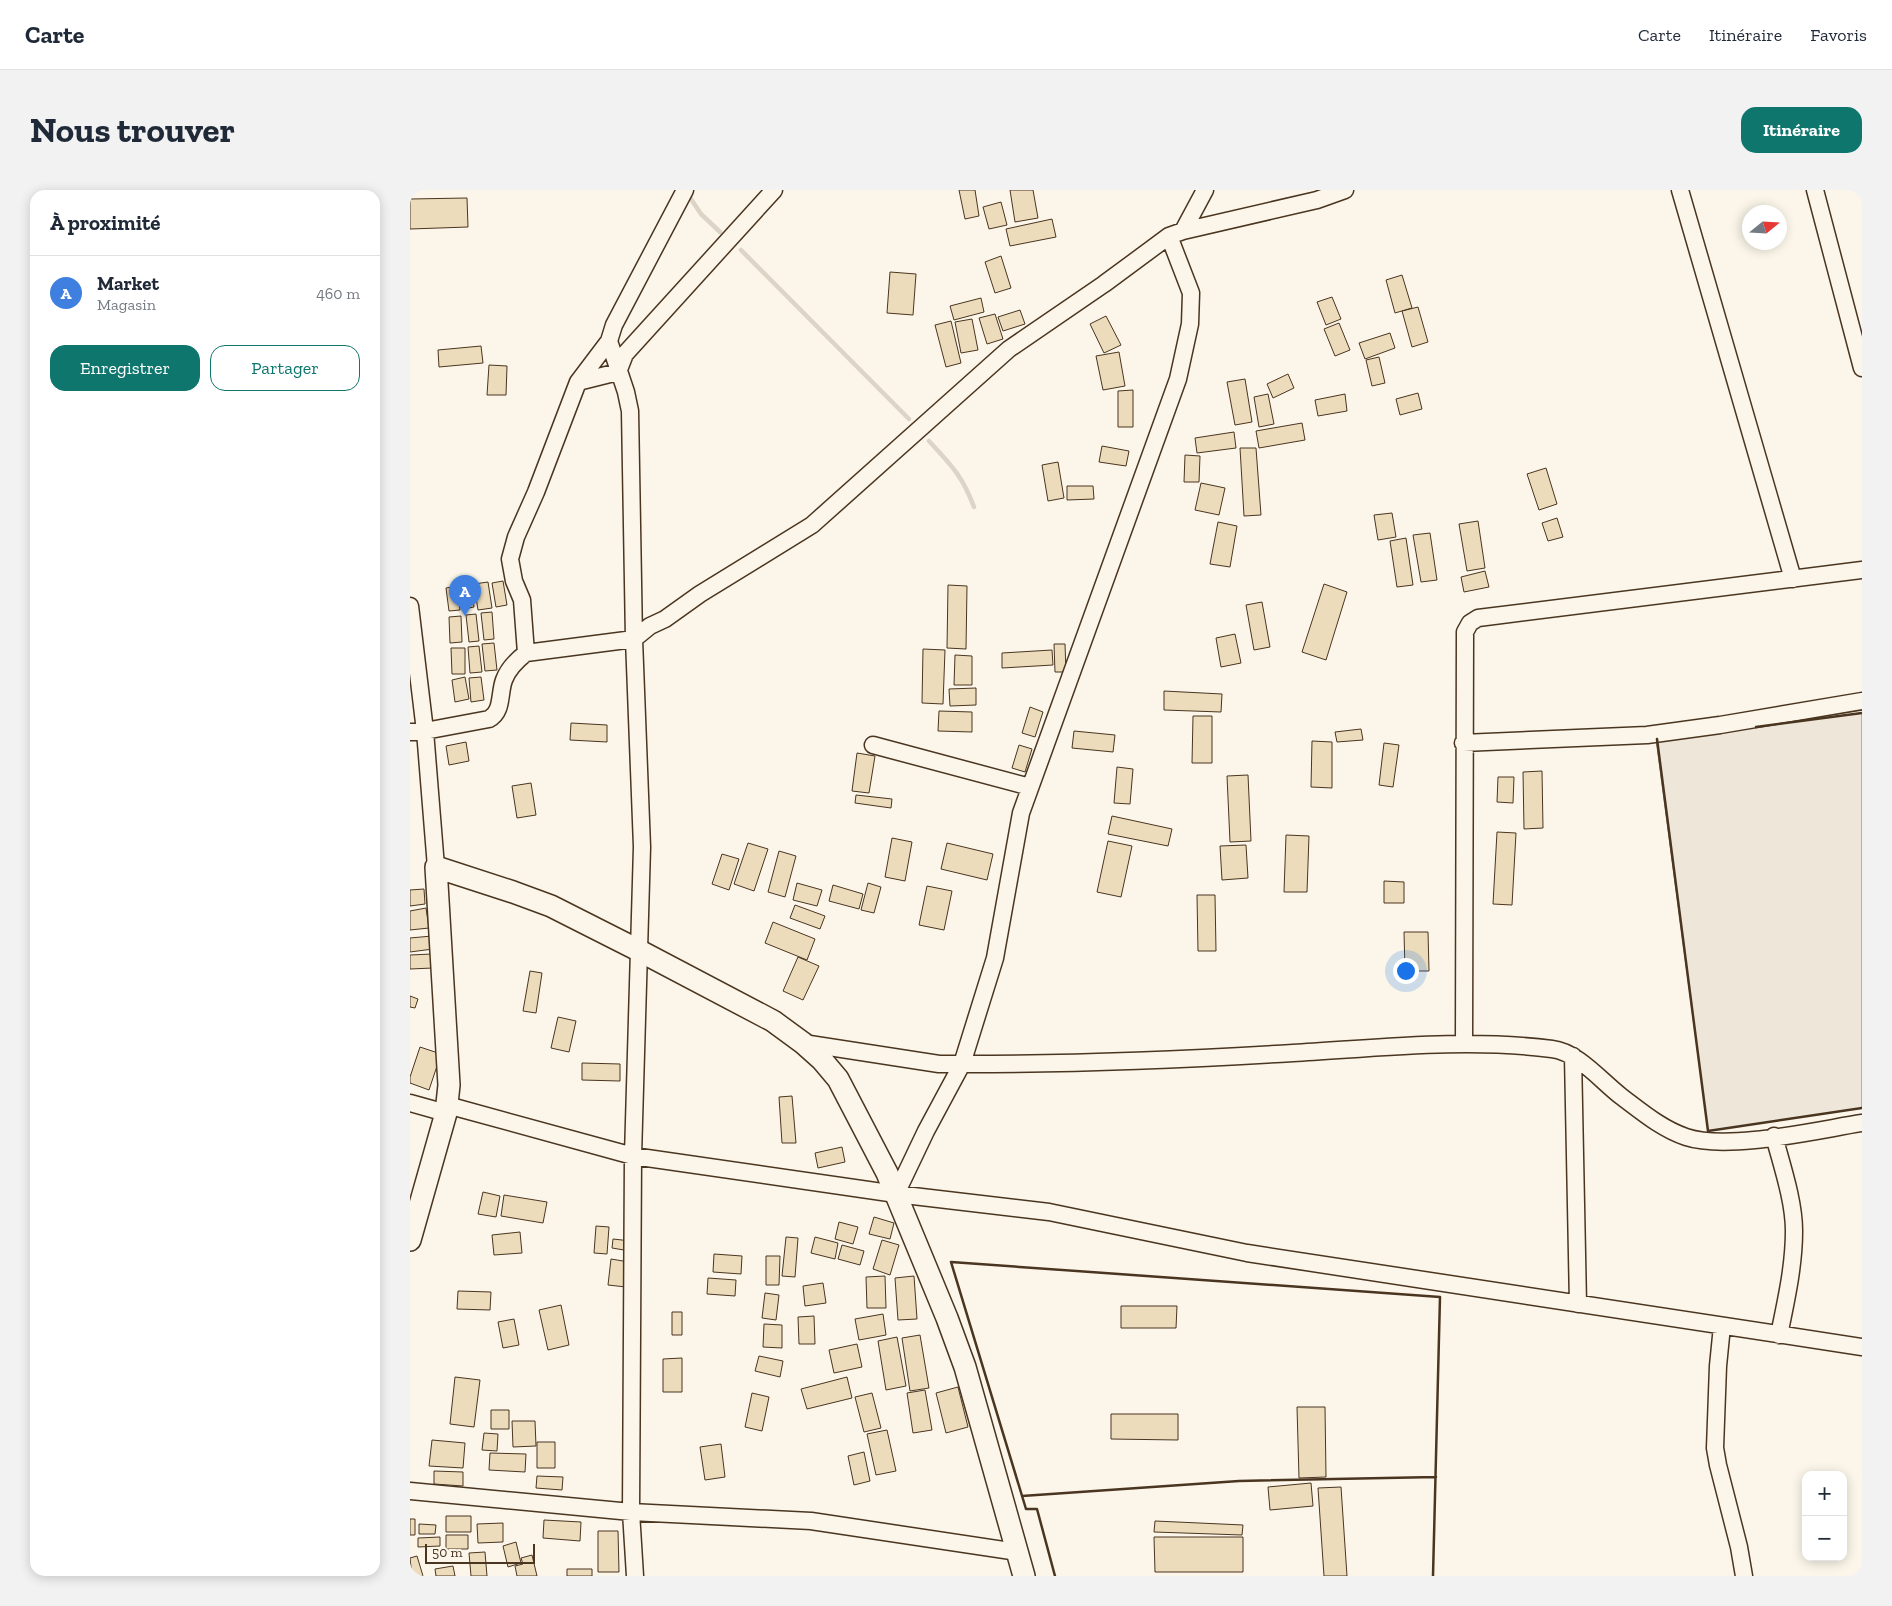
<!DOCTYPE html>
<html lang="fr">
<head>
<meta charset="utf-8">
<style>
	body { margin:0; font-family:"Zilla Slab",serif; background:#f2f2f3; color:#1f2937 }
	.controls { position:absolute; right:15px; bottom:15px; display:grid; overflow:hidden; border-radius:10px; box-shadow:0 2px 12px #0003 }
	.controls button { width:45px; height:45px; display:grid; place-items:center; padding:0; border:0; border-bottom:1px solid #e0e1e3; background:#fff; color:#1f2937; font:25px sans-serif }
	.compass { position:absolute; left:1332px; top:15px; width:45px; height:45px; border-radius:50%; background:#fff; box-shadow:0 2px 12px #0003; rotate:72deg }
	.scale { position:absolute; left:15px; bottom:12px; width:110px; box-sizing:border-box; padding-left:5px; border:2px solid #4a3520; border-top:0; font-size:14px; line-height:18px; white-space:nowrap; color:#4a3520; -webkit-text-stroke:4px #fbf6e9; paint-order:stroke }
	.you { position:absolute; left:995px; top:780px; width:18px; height:18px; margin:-12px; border:4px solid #fff; border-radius:50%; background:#1a73e8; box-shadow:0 0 0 8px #1a73e833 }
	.badge { display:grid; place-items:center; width:32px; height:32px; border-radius:50%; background:#0f766e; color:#fff; font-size:16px; font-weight:700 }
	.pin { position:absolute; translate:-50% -41px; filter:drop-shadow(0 1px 2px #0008) }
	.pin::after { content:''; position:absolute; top:26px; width:18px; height:15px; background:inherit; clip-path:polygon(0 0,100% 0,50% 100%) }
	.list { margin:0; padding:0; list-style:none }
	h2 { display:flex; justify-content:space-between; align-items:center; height:65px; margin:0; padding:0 20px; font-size:21px }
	h2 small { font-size:16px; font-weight:400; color:#747a83 }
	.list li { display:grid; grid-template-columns:32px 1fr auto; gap:15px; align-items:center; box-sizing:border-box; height:75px; padding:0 20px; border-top:1px solid #e0e1e3 }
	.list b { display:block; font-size:19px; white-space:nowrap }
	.list p { margin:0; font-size:16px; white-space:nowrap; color:#747a83 }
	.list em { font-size:16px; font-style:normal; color:#747a83 }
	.actions { display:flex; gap:10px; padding:15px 20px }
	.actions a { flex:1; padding:11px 0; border:1px solid #0f766e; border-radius:15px; text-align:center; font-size:18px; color:#0f766e }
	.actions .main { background:#0f766e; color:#fff }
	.map { position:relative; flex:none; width:1452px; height:1386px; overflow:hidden; border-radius:15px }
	header { display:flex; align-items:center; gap:30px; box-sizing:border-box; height:70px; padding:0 25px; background:#fff; border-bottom:1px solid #e0e1e3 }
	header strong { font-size:24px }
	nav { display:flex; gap:28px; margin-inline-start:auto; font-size:18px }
	.intro { display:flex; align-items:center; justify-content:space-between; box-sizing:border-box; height:120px; padding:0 30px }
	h1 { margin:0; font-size:35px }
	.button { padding:12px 22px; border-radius:15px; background:#0f766e; color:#fff; font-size:18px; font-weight:700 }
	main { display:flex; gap:30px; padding:0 30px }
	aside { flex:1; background:#fff; border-radius:15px; box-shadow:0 2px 12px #0003 }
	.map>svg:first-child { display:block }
	.green { fill:#ede6d9; stroke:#887966 }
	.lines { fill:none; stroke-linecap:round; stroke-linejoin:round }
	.stream { stroke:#dcd4c6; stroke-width:4.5 }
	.building { fill:#ecdcbc; stroke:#4a3520 }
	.minor-casing { stroke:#4a3520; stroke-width:19 }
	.major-casing { stroke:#4a3520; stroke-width:24 }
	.minor { stroke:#fbf6e9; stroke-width:16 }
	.major { stroke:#fbf6e9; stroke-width:21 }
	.wall { stroke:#4a3520; stroke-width:2.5 }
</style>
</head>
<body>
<header>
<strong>Carte</strong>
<nav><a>Carte</a><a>Itinéraire</a><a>Favoris</a></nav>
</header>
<div class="intro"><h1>Nous trouver</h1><a class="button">Itinéraire</a></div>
<main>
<aside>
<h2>À proximité<small></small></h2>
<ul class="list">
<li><span class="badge" style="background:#3f7fe0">A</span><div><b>Market</b><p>Magasin</p></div><em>460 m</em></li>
</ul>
<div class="actions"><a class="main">Enregistrer</a><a>Partager</a></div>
</aside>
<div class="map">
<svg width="1452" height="1386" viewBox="0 0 1452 1386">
	<rect width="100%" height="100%" fill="#fbf6e9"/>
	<path class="green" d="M1452,523V918L1298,941L1246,549Z"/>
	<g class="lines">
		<path class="stream" d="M279,6L291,24L310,42
			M331,60L499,229
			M519,251C541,275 552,285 564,317"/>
	</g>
	<path class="building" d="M549,0H565L569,26L555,29Z
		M600,0H623L628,28L605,32Z
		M57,8L58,37L0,39V9Z
		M591,12L597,35L579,39L573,17Z
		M642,29L646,47L600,56L596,39Z
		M591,66L601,98L585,103L575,72Z
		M480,82L506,84L503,125L477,123Z
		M992,85L1002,118L985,123L976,90Z
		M922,107L931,129L916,135L907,112Z
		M571,108L574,122L544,130L540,116Z
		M1008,117L1018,152L1002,157L992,121Z
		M610,120L615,134L593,141L588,127Z
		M585,124L593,149L577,154L569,128Z
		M696,126L711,155L694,163L680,134Z
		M562,129L568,160L551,163L545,132Z
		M541,131L551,173L536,177L525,135Z
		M929,133L940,160L925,166L914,139Z
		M980,143L985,158L955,169L949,153Z
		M71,156L73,173L29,177L28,160Z
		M709,162L715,196L693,200L686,166Z
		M969,167L975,193L962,196L956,170Z
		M79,175L97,176L96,205H77Z
		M878,184L884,198L863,208L857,194Z
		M835,189L842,232L825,235L817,192Z
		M723,200V237H708V201Z
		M1008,203L1012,219L990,225L986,209Z
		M858,204L864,234L849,237L844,207Z
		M935,204L937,221L908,226L905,210Z
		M892,233L895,250L849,258L846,241Z
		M824,242L826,258L787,263L785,248Z
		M692,256L719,261L716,276L689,272Z
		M830,258H846L851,325L834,326Z
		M775,265L790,266L789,292H774Z
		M648,272L654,308L638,311L632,275Z
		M1136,278L1147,314L1129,320L1117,284Z
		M791,293L815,298L809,325L785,320Z
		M657,296H683L684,309L657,310Z
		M982,323L986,347L968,350L964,325Z
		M1147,328L1153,347L1138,351L1132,333Z
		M1068,331L1075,378L1057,381L1049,334Z
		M808,332L827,336L820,377L800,374Z
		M1020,343L1027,390L1011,392L1003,345Z
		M996,348L1003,395L987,397L980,351Z
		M1075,381L1079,397L1054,402L1051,387Z
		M93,391L97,415L86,417L82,393Z
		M78,392L82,418L68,420L64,394Z
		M61,394L64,417L53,419L51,396Z
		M914,394L937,402L916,470L892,462Z
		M538,395L557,396L556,459L537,458Z
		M47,396L50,420L39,421L36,398Z
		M852,412L860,457L844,460L836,415Z
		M82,422L84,449L74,450L71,423Z
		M66,424L69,451L59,452L56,425Z
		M51,426L52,452L40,453L39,427Z
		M825,444L831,473L811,477L806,448Z
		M84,453L87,480L75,481L72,454Z
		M644,454H655L656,482H645Z
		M69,456L72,482L60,483L58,457Z
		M41,458H55V484H42Z
		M513,459L535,460L533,514L512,513Z
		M642,460L643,475L592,478V463Z
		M545,465L562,466V495H544Z
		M55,487L59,509L45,512L42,490Z
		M71,487L74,510L61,512L59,488Z
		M566,498V515L540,516L539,499Z
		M754,501L812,504L811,522L754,520Z
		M620,517L633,522L625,547L612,543Z
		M529,521L562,522V542L528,541Z
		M783,526H802V573H782Z
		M161,533L197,535V552L160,550Z
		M951,539L953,550L927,552L925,542Z
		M664,541L705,545L703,562L662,558Z
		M902,551L922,552V598L901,597Z
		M56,552L59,571L39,575L36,556Z
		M974,553L989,555L983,597L969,595Z
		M609,555L622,559L615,582L602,578Z
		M447,563L465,566L459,603L442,601Z
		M707,577L723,579L720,614L704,613Z
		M1132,581L1133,638L1114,639L1113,582Z
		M838,585L841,651L820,652L817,586Z
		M1088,587H1104L1103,613L1087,612Z
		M121,593L126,625L107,628L102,596Z
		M446,605L482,609L481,618L445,613Z
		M702,626L762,639L758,656L698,644Z
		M1087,642L1106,643L1102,715L1083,714Z
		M876,645L899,646L897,702H874Z
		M482,648L502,652L495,691L475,687Z
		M698,651L722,656L711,707L687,702Z
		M338,653L358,659L344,701L324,694Z
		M537,653L583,664L577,690L531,679Z
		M836,655L838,688L812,690L810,656Z
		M369,661L386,666L375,707L358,702Z
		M312,664L329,669L319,700L302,694Z
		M974,691L994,692V713H974Z
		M387,693L412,700L407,716L383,710Z
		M458,693L471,697L464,723L451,720Z
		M423,695L453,704L449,719L419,711Z
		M517,696L542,701L534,740L509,735Z
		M14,699L15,714L0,716V700Z
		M787,705H805L806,761H788Z
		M385,715L415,726L410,739L380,728Z
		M16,718L19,738L0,740V721Z
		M363,732L405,749L397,770L355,753Z
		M994,742H1018L1019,781H995Z
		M22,746L23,759L0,762V748Z
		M22,764L23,778L0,779V765Z
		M388,767L409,776L393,810L373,801Z
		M120,781L132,783L126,823L113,821Z
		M0,806L8,809L5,818L0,817Z
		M148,827L166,831L159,862L141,858Z
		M10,857L31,864L19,900L0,893V887Z
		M172,873L210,874V891L172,890Z
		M382,906L386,953H372L369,907Z
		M432,957L435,972L408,978L405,963Z
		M73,1002L90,1006L86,1027L68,1024Z
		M94,1005L137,1012L133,1033L91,1026Z
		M464,1027L484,1033L480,1049L459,1044Z
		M429,1032L448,1037L443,1054L425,1049Z
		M186,1036L199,1037L197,1064L184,1063Z
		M110,1042L112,1063L84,1065L82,1045Z
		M376,1047L388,1048L385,1087L372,1086Z
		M405,1047L428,1053L425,1069L401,1063Z
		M203,1049L221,1051L220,1061L202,1058Z
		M472,1050L489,1055L480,1085L463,1079Z
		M432,1055L454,1061L450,1075L428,1069Z
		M304,1064L332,1066L331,1084L303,1082Z
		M356,1066H370L369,1095H356Z
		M201,1069L219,1072L216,1097L198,1095Z
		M475,1086L476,1118H457L456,1087Z
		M504,1086L507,1129L488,1130L485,1088Z
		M298,1088L326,1090L325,1106L297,1104Z
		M413,1093L416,1113L395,1116L393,1096Z
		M48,1101L81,1102L80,1120L47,1119Z
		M355,1103L369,1105L366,1130L352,1128Z
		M151,1115L159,1155L138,1160L129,1120Z
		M711,1116H767L766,1138H711Z
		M262,1122H272V1145H262Z
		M473,1124L476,1145L449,1150L445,1129Z
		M404,1126L405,1154H389L388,1127Z
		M104,1129L109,1155L93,1158L88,1132Z
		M354,1134L372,1135V1158L353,1157Z
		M510,1145L519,1198L500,1201L492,1148Z
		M487,1147L496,1196L476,1200L468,1151Z
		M447,1154L452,1177L424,1183L419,1160Z
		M349,1166L373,1171L370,1187L345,1181Z
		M272,1168V1202H253V1169Z
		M45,1187L70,1190L64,1237L40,1234Z
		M437,1187L442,1208L397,1219L391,1199Z
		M548,1197L558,1237L536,1243L526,1203Z
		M515,1200L522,1240L503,1243L497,1203Z
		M342,1203L359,1207L352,1241L335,1237Z
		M462,1203L471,1238L454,1242L445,1207Z
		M887,1217H915L916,1287L889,1288Z
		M81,1220H99V1239H81Z
		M701,1224H768V1250L701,1249Z
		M102,1231H125L126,1256L103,1257Z
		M477,1240L486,1281L466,1285L457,1244Z
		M74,1243L88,1244L87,1261L72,1260Z
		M22,1250L55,1253L53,1278L19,1276Z
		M127,1252H145V1278H127Z
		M311,1254L315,1287L295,1290L290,1257Z
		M454,1262L460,1291L444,1295L438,1266Z
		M80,1263L116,1264L115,1282L79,1280Z
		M24,1281L53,1282V1296L24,1294Z
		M127,1286L153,1287L152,1300L126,1298Z
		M901,1293L903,1316L860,1320L858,1297Z
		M931,1297L937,1386H914L908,1298Z
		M36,1326H61V1342H36Z
		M0,1329H5V1345H0Z
		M134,1330L171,1332L170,1351L133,1348Z
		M745,1331L833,1335L832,1345L744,1342Z
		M93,1333V1352L68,1353L67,1334Z
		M9,1334L26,1335L25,1344H9Z
		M188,1341H208L209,1382H188Z
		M36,1345H58V1359H36Z
		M30,1347V1356L8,1357V1348Z
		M744,1347H833V1382H745Z
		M106,1352L111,1373L98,1377L93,1356Z
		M75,1362L77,1386H61L59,1363Z
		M122,1365L127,1386H107L105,1376L113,1374L111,1368Z
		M7,1366L13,1386H2L0,1368Z
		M43,1376L45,1386H26L25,1379Z
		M157,1379H182V1386H157Z"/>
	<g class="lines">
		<g class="minor-casing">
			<path id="minor" d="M1270,0L1383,389
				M1405,0L1452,178
				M773,41L795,0
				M168,192L208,182L215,164L364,0
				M0,416L15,541L26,677
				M116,463L112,410L104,391L100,369L106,347L126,302L168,192L199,151
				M0,542L15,541L79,529C93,522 89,503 94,490C98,479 107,470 116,463L224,449L240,436L255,429L290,404L402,335L599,159L694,94L759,46L773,41L907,10L935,0
				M1053,553L1237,545L1310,535L1452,511
				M463,555L620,597
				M393,853L529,874C647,875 765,870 883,863C969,858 1056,848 1142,859C1168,862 1191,891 1212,907C1232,922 1252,939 1276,947C1318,961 1407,940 1452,933
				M1054,853L1055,442L1060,433L1068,428L1452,380
				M1163,866L1168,1114
				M0,913L36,923
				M37,915L223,966L486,1004L639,1022L837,1063L1452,1157
				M1364,946C1372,976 1384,1011 1384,1041C1384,1076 1376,1111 1369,1145
				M486,1004L516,941L552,874L585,768L611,623L768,189L780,134L781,103L759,46
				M1312,1136L1308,1176L1305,1258L1308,1275L1329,1357L1334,1386
				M0,1301L221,1322L401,1331L608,1362
				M225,1386L221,1322L223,966L232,657L224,449L220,221L216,202L199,151L204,135L275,0"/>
		</g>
		<g class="major-casing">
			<path id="major" d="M0,1050L36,923L39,895L26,677L103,702L141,716L228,760L363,831L393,853L412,870L428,889L477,983L537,1128L555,1177L614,1386"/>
		</g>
		<use href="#minor" class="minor"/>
		<use href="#major" class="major"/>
		<path class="wall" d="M1346,537L1452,523
			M1247,549L1298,941L1452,918
			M612,1306L829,1291L1026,1287
			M645,1386L627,1319H616L541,1072L1030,1107L1023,1386"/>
	</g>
</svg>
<div class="controls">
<button>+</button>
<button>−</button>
</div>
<svg class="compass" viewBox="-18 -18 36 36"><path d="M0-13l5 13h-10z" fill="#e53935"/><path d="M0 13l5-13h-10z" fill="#747a83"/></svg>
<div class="scale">50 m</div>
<div class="you"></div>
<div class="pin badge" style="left:55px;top:426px;background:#3f7fe0">A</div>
</div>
</main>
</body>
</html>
